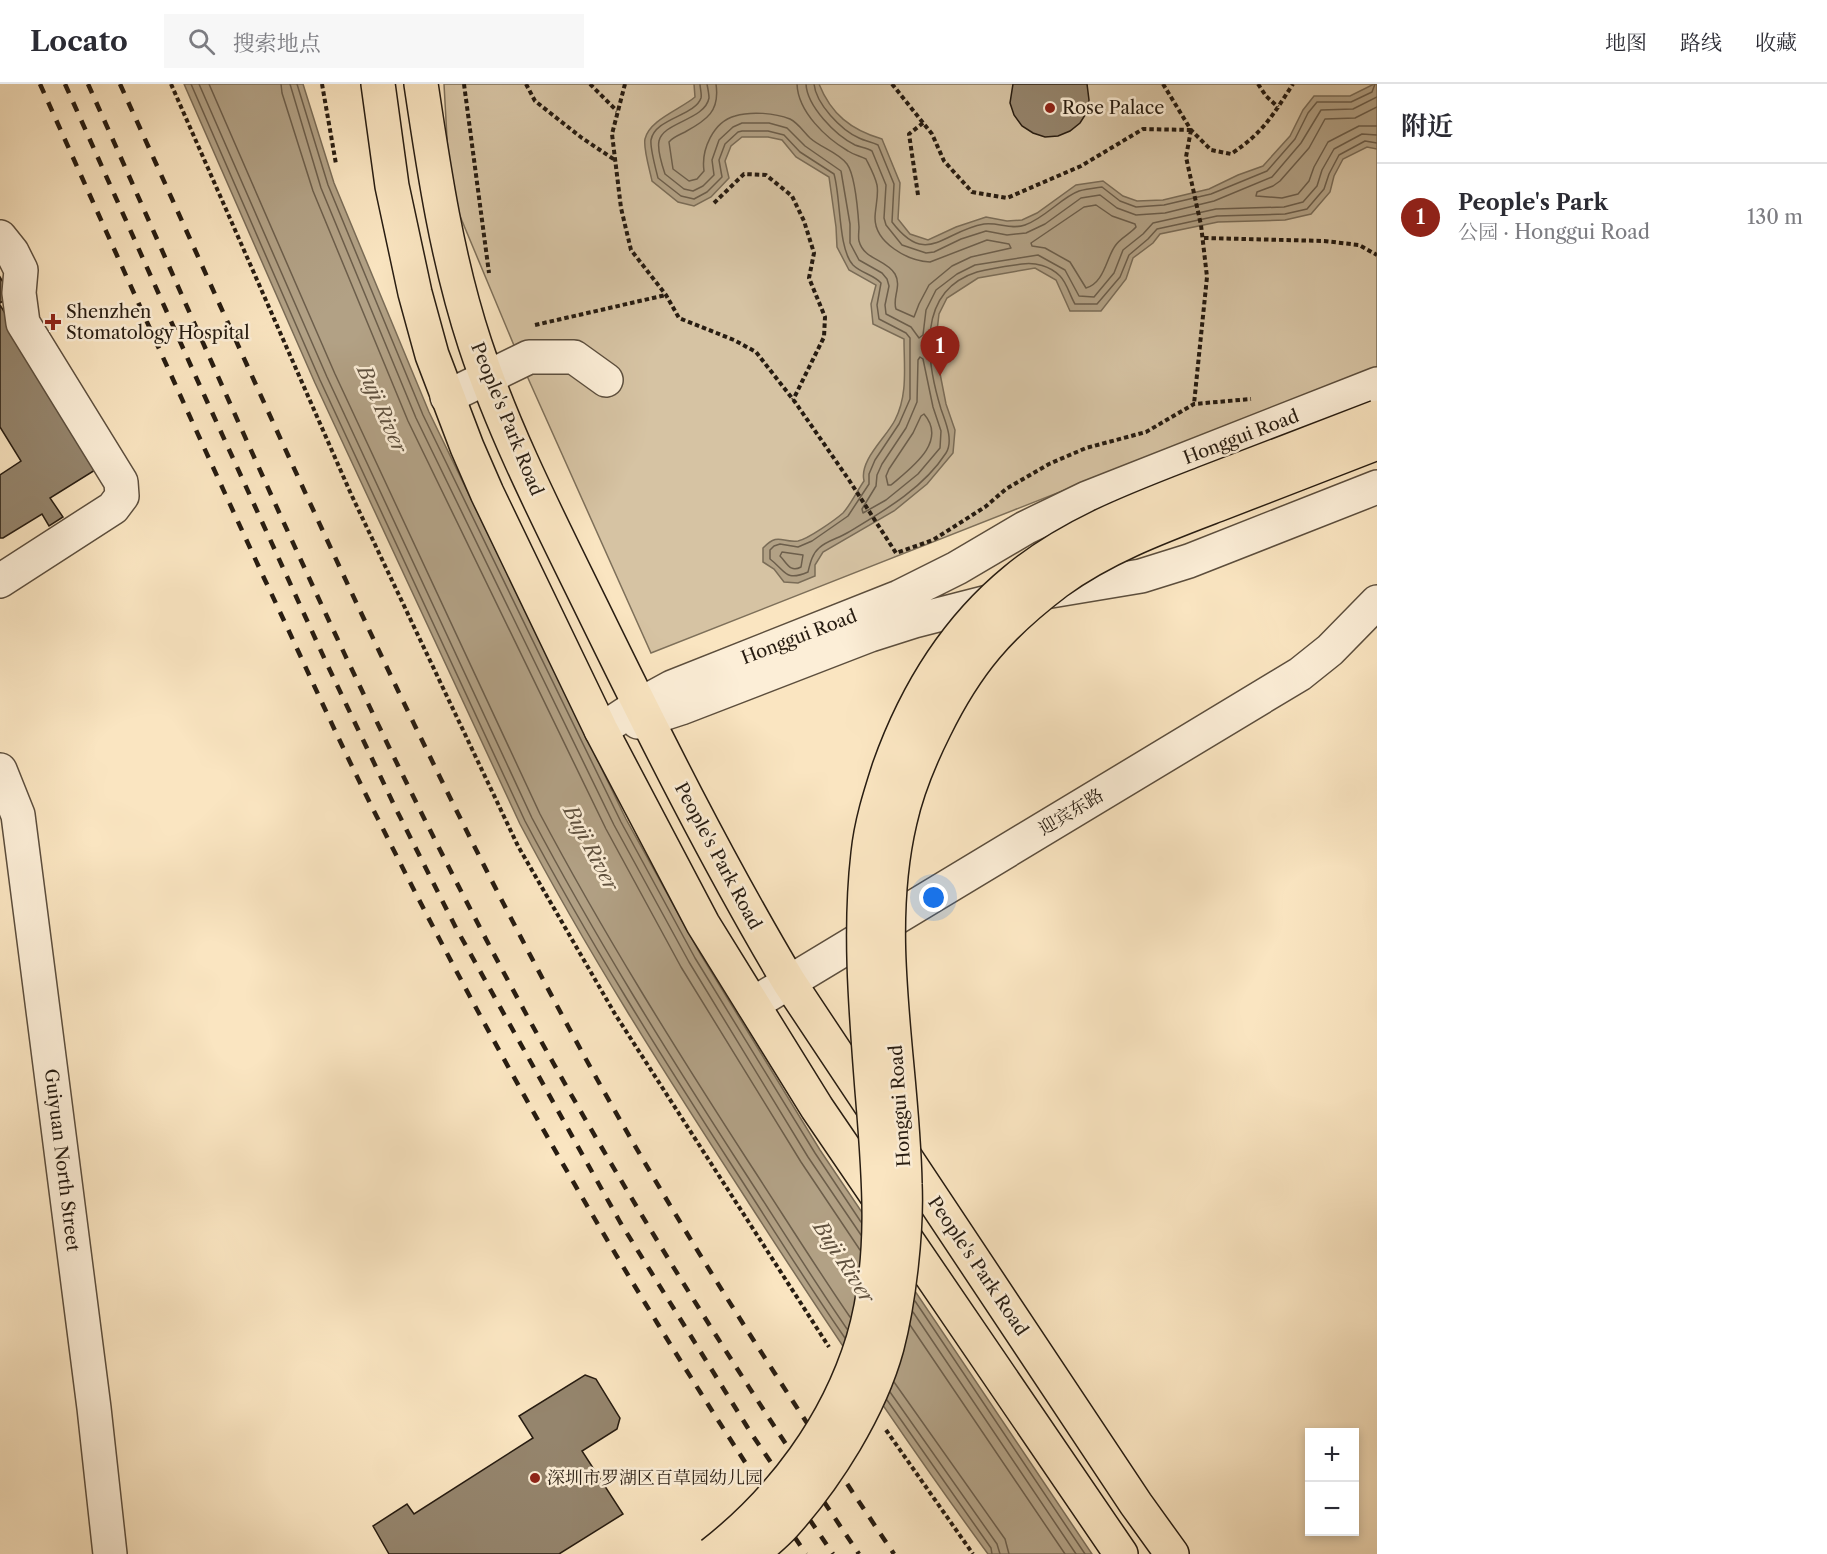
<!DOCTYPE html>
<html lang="zh">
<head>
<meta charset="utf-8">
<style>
	body { margin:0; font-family:"Libre Caslon Text","Noto Serif SC",serif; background:#f7f7f7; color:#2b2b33 }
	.controls { position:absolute; right:18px; bottom:18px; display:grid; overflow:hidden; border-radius:0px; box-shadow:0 3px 9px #0003 }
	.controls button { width:54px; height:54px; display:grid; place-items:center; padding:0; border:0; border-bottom:2px solid #e1e1e2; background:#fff; color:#2b2b33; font:30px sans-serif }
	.you { position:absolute; left:934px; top:814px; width:21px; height:21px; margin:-15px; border:4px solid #fff; border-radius:50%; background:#1a73e8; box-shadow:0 0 0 9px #1a73e833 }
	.badge { display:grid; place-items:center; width:39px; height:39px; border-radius:50%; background:#8f2418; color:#fff; font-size:20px; font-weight:700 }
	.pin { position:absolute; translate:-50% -50px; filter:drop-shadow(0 2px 3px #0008) }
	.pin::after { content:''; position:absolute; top:32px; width:21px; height:18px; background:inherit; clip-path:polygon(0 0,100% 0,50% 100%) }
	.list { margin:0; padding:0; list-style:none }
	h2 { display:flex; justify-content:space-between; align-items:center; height:78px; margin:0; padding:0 24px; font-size:26px }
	h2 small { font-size:20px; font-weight:400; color:#7c7c81 }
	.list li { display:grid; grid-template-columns:39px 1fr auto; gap:18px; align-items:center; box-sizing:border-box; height:108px; padding:0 24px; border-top:2px solid #e1e1e2 }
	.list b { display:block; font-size:22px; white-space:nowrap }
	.list p { margin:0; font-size:20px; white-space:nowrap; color:#7c7c81 }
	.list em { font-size:20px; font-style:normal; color:#7c7c81 }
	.icon { flex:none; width:33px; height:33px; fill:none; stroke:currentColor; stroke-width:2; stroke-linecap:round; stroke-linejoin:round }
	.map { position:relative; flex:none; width:1377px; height:1470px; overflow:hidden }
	header { display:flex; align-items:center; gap:36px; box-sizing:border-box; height:84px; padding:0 30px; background:#fff; border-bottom:2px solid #e1e1e2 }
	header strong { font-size:28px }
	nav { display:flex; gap:33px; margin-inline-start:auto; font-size:21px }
	.search { width:420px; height:54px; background:#f7f7f7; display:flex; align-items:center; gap:15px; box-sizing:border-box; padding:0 21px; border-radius:0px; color:#7c7c81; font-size:22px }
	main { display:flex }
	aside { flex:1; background:#fff }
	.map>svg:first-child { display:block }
	.green { fill:#d6c3a3; stroke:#7e705a; stroke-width:1.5 }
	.water { fill:#b2a185; stroke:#7a6c57; stroke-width:1.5 }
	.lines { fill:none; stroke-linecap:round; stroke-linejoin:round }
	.shore { stroke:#6c5e4b; stroke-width:1.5 }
	.building { fill:#95856d; stroke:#271c11; stroke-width:1.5 }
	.minor-casing { stroke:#5c4e3d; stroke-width:36 }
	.major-casing { stroke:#271c11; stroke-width:36 }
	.path { stroke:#271c11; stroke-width:4; stroke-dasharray:4.5 3; stroke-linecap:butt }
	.minor { stroke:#fceed7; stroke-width:33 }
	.major { stroke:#fae5c1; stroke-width:33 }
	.rail { stroke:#271c11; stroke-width:4.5; stroke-dasharray:10 10; stroke-linecap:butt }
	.major-bridge-casing { stroke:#271c11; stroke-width:36; stroke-linecap:butt }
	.major-bridge { stroke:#fae5c1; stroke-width:33 }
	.poi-dot { fill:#8f2418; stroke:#fceed7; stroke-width:2 }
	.labels { text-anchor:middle; stroke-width:5; stroke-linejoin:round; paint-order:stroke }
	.poi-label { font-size:18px; fill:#271c11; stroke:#fceed7; text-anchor:start }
	.street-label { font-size:18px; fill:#271c11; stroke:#fceed7 }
	.water-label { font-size:20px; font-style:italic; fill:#5f513f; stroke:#fceed7 }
</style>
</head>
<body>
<header>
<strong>Locato</strong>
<div class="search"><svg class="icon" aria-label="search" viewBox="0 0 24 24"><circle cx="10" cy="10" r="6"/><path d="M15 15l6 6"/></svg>搜索地点</div>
<nav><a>地图</a><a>路线</a><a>收藏</a></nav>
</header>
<main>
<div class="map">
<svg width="1377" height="1470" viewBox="0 0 1377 1470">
	<rect width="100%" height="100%" fill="#fae5c1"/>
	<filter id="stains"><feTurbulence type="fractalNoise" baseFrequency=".00333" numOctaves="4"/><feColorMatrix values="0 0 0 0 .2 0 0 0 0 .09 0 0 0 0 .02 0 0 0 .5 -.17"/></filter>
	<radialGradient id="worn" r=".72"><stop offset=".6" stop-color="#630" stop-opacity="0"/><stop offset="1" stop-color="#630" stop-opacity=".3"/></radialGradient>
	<path class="green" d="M444,0H1377V283L651,569L523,283L450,108Z"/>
	<path class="water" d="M184,0H303L334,99L429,328L626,735L701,871L820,1066L1092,1470H988C903,1354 823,1234 745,1113C666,991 587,868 520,740L315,299Z
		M694,0H819C831,30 851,46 882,55L900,99L898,135L910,150L928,156L956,143L986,133L1007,137L1022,136L1037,129L1076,101L1103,97L1123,112L1137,117L1163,116L1209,105L1238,91L1263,82L1290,52L1303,26L1314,12H1350L1374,0H1377V65L1367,63L1343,75L1334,92L1330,108L1311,130L1285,136L1218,138L1160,150L1153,159L1133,174L1126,195L1101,227H1070L1056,196L1035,184L978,194L947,214L939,230L935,264L946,320L955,346L953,369L927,400L894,427L823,468L815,481V492L798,499L784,498L774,485L763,478V464C779,448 781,459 798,457C808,455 835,436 843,429C851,420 857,407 864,397C859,376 886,354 895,336C908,311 904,283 904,255L873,240L871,220L876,201L849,186L837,163L836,143L829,93L796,73L782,56L768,53H742L731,62L725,77L729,94L711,113L694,122L678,118L652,97C650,87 643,64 645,55C649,36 681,25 695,13Z"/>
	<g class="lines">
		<path class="shore" d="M191,0L320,296L525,737C588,856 660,970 733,1083C770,1140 806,1198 845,1254
			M199,0L327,293L532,734C595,853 667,968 740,1081C776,1136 810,1191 847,1245
			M209,0L335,290L540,730C603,849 675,964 748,1077C782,1129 815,1182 850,1233
			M281,0L282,9L313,107L408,337L606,745L681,883L801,1078L860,1166
			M290,0L321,104L416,334L614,741L689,878L808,1073L861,1151
			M297,0L328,101L423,331L621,738L695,874L815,1069L861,1138
			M700,0C700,4 702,10 701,14C695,32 655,34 651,56C650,64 656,86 658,94L681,112L694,115L707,108L722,93L719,76L725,60L738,48L742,47H768L784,51L800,68L834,90C841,114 838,165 853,181C861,189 874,191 881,199L877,221L879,235L906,249L910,254V315L899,340L875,376L869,390V400L848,432L812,457L798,463L780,460L774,462L770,466V475C786,487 785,498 808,488C810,480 812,470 819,464C826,457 839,454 847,449C882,428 923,405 946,369C954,356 945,337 941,325C926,276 916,207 977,188C992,184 1008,182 1022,180C1035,178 1050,182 1060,192C1067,199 1070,212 1075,220H1097L1120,193L1129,171L1148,155L1157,145L1217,132L1285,130L1307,125L1324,105L1329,90L1339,71L1365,57L1377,59
			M707,0C708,5 709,10 709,14C705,36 663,38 659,57C657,66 662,81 665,90L684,105L693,107L703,102L714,91L712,76L719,56L733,43L742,39H769L787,44L805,62L841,87L850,140V159L859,176L882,189L887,195L889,202L885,221L886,230L911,243L919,254L923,251L926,226L936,206L957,190L975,181L1038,171L1065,186L1079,212L1094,213L1114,189L1123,166L1143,150L1153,139L1216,125L1284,123L1303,118L1317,102L1322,86L1334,65L1362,50L1377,51
			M716,0C720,27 707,36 685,48C679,51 673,53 669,58L673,85L689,97L697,95L704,87C701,66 713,38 735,32C751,27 775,29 790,35C798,39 803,47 810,54C821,64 838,68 847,80C855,91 858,128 859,143C859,147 858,153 859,157C864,176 886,175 895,190C902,202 892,214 896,225L914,233L919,220L929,201L952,182L971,173L1011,164L1009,160L987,156L930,178C908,177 875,159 875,134C875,124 879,111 877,101C875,92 870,83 866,75C860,72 854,71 848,67C826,54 798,28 797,0
			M806,0C807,22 835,51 855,61C860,63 867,64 872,67L886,101L884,134L886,141L902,161L926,169L934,168L961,155L986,147L1007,151L1026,149L1045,140L1081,114L1100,111L1117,124L1136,131L1165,129L1214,117L1272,93L1301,59L1321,26L1353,25L1377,13
			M814,0C816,20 841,46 859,54C865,57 872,58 878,61L894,100L892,138C927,184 943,147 984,140C998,138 1011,146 1025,141C1045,134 1062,113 1079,107C1086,105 1095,104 1102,103L1120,117L1136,123L1164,121L1211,110L1267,87L1295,55L1308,29L1317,18H1351L1372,8L1375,0
			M1377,23L1355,34L1325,35L1309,64L1280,97L1273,102L1257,108L1256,112L1282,114L1298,110L1309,97L1314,83L1328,58L1359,42H1377
			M1096,121L1112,132L1135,140L1136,143C1130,150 1120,154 1115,162C1106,175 1104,199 1086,204L1070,178L1045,164L1032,162L1031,159L1084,123Z
			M920,273L923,275L933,323L941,347L940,364L918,390L886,416L863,429L862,425L876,402L877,391L882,380L906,344L917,318L918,276Z
			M924,330C948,358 911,384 891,401H888L886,392L889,385L913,349L921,332Z
			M782,468L803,471L801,483C790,489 787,479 780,472Z
			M915,1217L1085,1470
			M913,1228L1076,1470
			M910,1241L1065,1470
			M894,1298L1005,1455L1009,1470
			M890,1308L997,1460L1000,1470
			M887,1316L991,1464L992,1470"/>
	</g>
	<path class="building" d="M1013,0H1087L1089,16L1087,28L1080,39L1070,47L1058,52L1045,53L1033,49L1022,42L1014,31L1010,19Z
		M0,193L11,212L0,219Z
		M0,221L100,383L50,414L63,433L49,442L42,430L3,454H0V391L21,377L0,343Z
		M585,1291L596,1295L620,1334L617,1345L582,1367L623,1430L559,1470H389L373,1442L407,1420L414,1430L533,1354L519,1332Z"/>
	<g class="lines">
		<g class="minor-casing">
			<path id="minor" d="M0,153L12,168L21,186L19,209L23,239L121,398L122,412L113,424L0,497
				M447,313L529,273H574L606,296
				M638,638L681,624L870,551L914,537L996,516L1141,492L1189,477L1377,403
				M601,646L639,621L672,603L899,513L957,484L1025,444L1087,414L1377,300
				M0,686L18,731L94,1324L110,1470
				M753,920L1300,590L1330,566L1377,518"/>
		</g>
		<g class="major-casing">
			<path id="major" d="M378,0L392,102L415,209L432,271L467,363L487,409L601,646L703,840L817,1024L1121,1470
				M421,0C434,87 447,175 475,260C505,351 550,438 592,524C654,651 717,777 789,898L1136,1420L1172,1470"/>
		</g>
		<path class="path" d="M171,0L351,410L518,762L615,930L829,1263
			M322,0L336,80
			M464,0L489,189
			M526,0L535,17L582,54L615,76
			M590,0L617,27
			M625,0L612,50L621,124L631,166L666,211L679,234L734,256L756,268L795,318L849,396L896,469L933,456L985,423L1006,405L1049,380L1086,364L1146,348L1194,320L1251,315
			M892,0L932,50L944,77L972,108L1007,114L1081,82L1143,45L1191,46
			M1163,0L1191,46L1211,66L1231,70C1264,48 1272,32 1293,0
			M1258,0L1266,12L1278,23
			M1191,46L1186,73L1201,141L1207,193L1194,320
			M918,111L909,50L923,39
			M714,119L744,90L766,91L792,112L804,137L814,169L809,194L825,233L824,253L793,316
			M1204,154L1324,157L1359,161L1377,171
			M535,241L666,211
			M886,1346L973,1470"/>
		<use href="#minor" class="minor"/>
		<use href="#major" class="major"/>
		<path class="rail" d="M40,0C114,165 188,330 264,494C302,574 338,656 378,735C505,989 647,1235 806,1470
			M65,0L195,291L326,578L395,723L456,844L620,1138L751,1349L833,1470
			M88,0C213,279 333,562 475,834C589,1054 720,1264 859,1470
			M120,0C264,317 403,637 569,944C667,1126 779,1299 894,1470"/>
		<g class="major-bridge-casing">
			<path id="major-bridge" d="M712,1470C782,1415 837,1341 863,1256C887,1175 879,1089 872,1006C866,928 859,848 868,770C871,740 880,712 889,684C915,611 954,546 1015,496C1070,450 1138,425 1205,399C1262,377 1319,355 1377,333
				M753,1470C763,1460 775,1451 784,1441C827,1393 870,1325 887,1263C899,1217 907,1147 905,1100C903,980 872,856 900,737C907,705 920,674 935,644C967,579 999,542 1057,498C1105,463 1162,442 1217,421C1270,400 1324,380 1377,359"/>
		</g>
		<use href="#major-bridge" class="major-bridge"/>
	</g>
	<g class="poi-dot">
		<circle cx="1050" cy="24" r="6"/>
		<path d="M50 229h6v6h6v6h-6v6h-6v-6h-6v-6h6z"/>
		<circle cx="535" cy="1394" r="6"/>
	</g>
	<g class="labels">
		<g class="poi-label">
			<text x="1062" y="30">Rose Palace</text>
			<text x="66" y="234">Shenzhen<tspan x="66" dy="21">Stomatology Hospital</tspan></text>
			<text x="547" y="1400">深圳市罗湖区百草园幼儿园</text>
		</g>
		<g class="street-label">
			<text transform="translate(507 335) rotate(68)" y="6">People's Park Road</text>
			<text transform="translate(1241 353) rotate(-21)" y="6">Honggui Road</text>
			<text transform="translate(799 553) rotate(-21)" y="6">Honggui Road</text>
			<text transform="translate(1071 728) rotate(-31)" y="6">迎宾东路</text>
			<text transform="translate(718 772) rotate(62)" y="6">People's Park Road</text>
			<text transform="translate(900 1022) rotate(-94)" y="6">Honggui Road</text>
			<text transform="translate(62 1076) rotate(83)" y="6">Guiyuan North Street</text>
			<text transform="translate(978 1182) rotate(56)" y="6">People's Park Road</text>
		</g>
		<g class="water-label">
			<text transform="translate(382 325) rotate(66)" y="7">Buji River</text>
			<text transform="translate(591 764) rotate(62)" y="7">Buji River</text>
			<text transform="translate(844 1178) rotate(57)" y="7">Buji River</text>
		</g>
	</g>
	<rect width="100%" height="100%" filter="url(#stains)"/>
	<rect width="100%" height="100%" fill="url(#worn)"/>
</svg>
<div class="controls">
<button>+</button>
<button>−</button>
</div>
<div class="you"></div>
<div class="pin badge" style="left:940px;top:292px">1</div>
</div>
<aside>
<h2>附近<small></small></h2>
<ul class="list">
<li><span class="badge">1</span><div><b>People's Park</b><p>公园 · Honggui Road</p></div><em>130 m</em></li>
</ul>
</aside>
</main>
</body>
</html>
